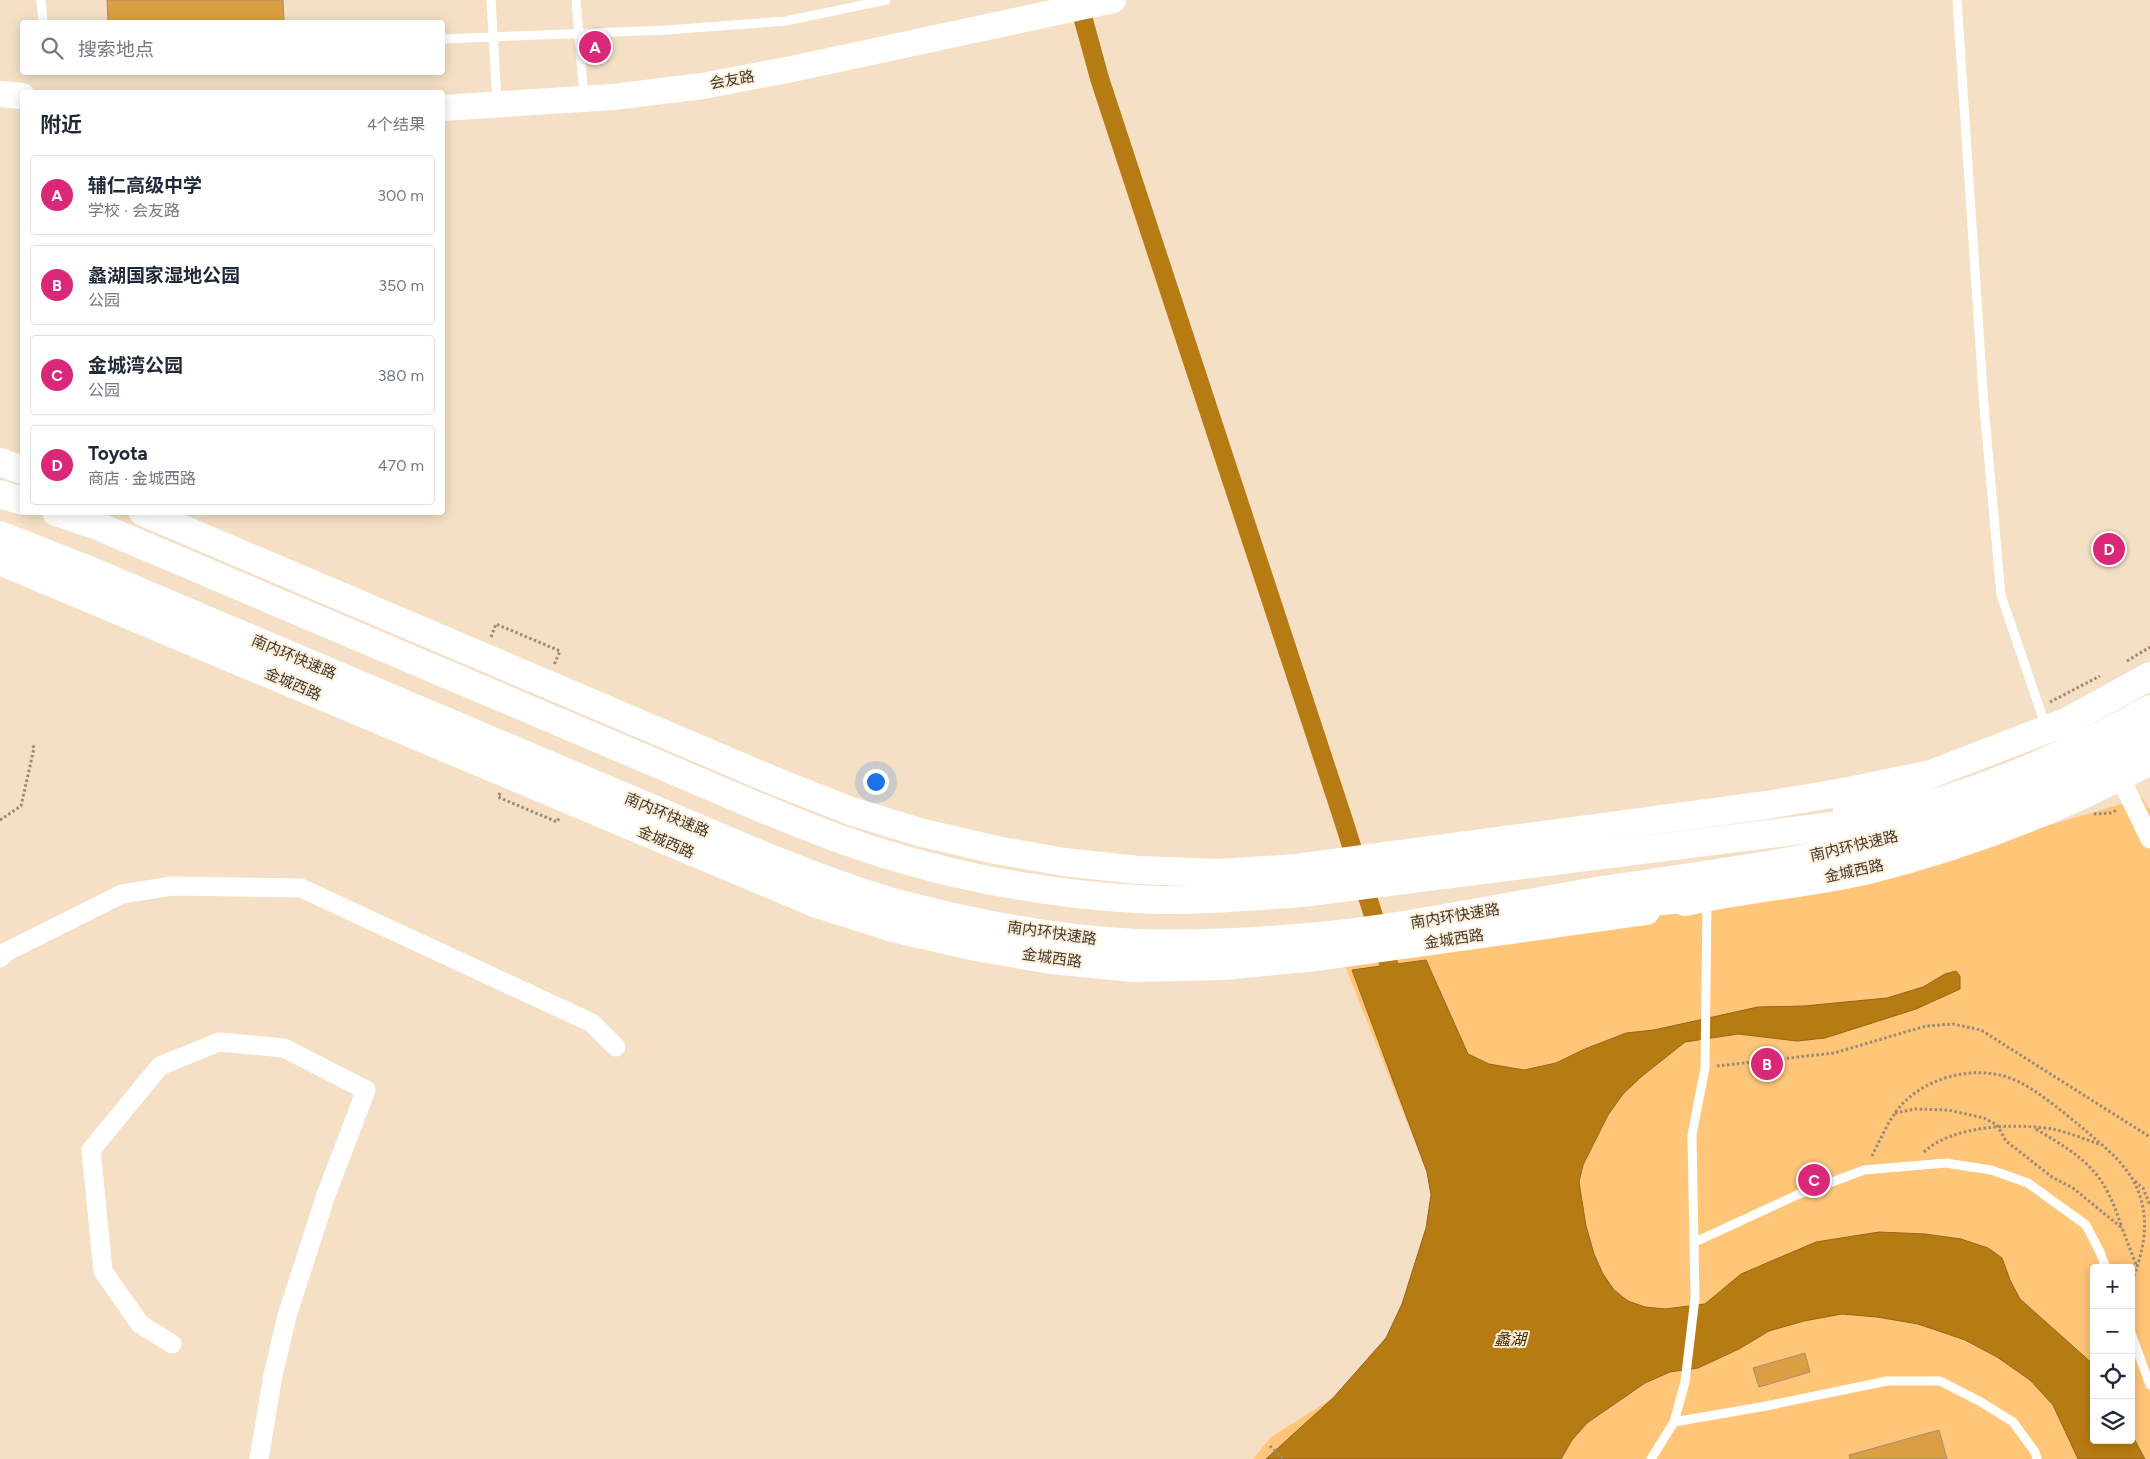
<!DOCTYPE html>
<html lang="zh">
<head>
<meta charset="utf-8">
<style>
	body { margin:0; font-family:Figtree,"Noto Sans SC",sans-serif; background:#f2f2f3; color:#1f2937 }
	.controls { position:absolute; right:15px; bottom:15px; display:grid; overflow:hidden; border-radius:5px; box-shadow:0 2px 12px #0003 }
	.controls button { width:45px; height:45px; display:grid; place-items:center; padding:0; border:0; border-bottom:1px solid #e0e1e3; background:#fff; color:#1f2937; font:25px sans-serif }
	.you { position:absolute; left:875px; top:781px; width:18px; height:18px; margin:-12px; border:4px solid #fff; border-radius:50%; background:#1a73e8; box-shadow:0 0 0 8px #1a73e833 }
	.badge { display:grid; place-items:center; width:32px; height:32px; border-radius:50%; background:#db2777; color:#fff; font-size:16px; font-weight:700 }
	.pin { position:absolute; translate:-50% -50%; border:2px solid #fff; box-shadow:0 1px 5px #0006 }
	.list { margin:0; padding:0; list-style:none }
	h2 { display:flex; justify-content:space-between; align-items:center; height:65px; margin:0; padding:0 20px; font-size:21px }
	h2 small { font-size:16px; font-weight:400; color:#747a83 }
	.list li { display:grid; grid-template-columns:32px 1fr auto; gap:15px; align-items:center; box-sizing:border-box; height:80px; margin:0 10px 10px; padding:0 10px; border:1px solid #e0e1e3; border-radius:5px }
	.list b { display:block; font-size:19px; white-space:nowrap }
	.list p { margin:0; font-size:16px; white-space:nowrap; color:#747a83 }
	.list em { font-size:16px; font-style:normal; color:#747a83 }
	.icon { flex:none; width:28px; height:28px; fill:none; stroke:currentColor; stroke-width:2; stroke-linecap:round; stroke-linejoin:round }
	.map { position:relative; flex:none; width:2150px; height:1459px; overflow:hidden }
	.search { position:absolute; background:#fff; box-shadow:0 2px 12px #0003; left:20px; top:20px; width:425px; height:55px; display:flex; align-items:center; gap:12px; box-sizing:border-box; padding:0 18px; border-radius:5px; color:#747a83; font-size:19px }
	.panel { position:absolute; background:#fff; box-shadow:0 2px 12px #0003; left:20px; top:90px; width:425px; height:425px; border-radius:5px }
	.map>svg:first-child { display:block }
	.green { fill:#ffc578; fill-rule:evenodd }
	.water { fill:#b77b13; stroke:#93671b }
	.lines { fill:none; stroke-linecap:round; stroke-linejoin:round }
	.canal { stroke:#b77b13; stroke-width:19 }
	.building { fill:#dc9e43; stroke:#a28f76 }
	.path { stroke:#988a77; stroke-width:3; stroke-dasharray:2.5 2.5; stroke-linecap:butt }
	.lane { stroke:#fff; stroke-width:9 }
	.street { stroke:#fff; stroke-width:19 }
	.secondary { stroke:#fff; stroke-width:26 }
	.primary { stroke:#fff; stroke-width:28 }
	.highway { stroke:#fff; stroke-width:28 }
	.labels { text-anchor:middle; stroke-width:4; stroke-linejoin:round; paint-order:stroke }
	.street-label { font-size:15px; fill:#40382d; stroke:#ffeed9 }
	.water-label { font-size:16px; font-style:italic; fill:#3d2500; stroke:#ffeed9 }
</style>
</head>
<body>
<div class="map">
<svg width="2150" height="1459" viewBox="0 0 2150 1459">
	<rect width="100%" height="100%" fill="#f5e0c6"/>
	<path class="green" d="M2142,798L2150,810V1459H1253L1271,1437L1333,1398L1386,1338L1402,1304L1426,1228L1431,1195L1427,1172L1341,956L1886,873ZM2094,1268H2131V1440H2094Z"/>
	<path class="water" d="M1426,960L1468,1054L1489,1064L1524,1070L1556,1063L1585,1049L1626,1033L1654,1030L1758,1007L1804,1006L1887,998L1923,987L1945,974L1956,971L1960,976V989L1916,1009L1825,1038L1797,1041L1738,1034L1685,1042L1641,1077L1623,1094L1608,1115L1583,1165L1579,1182L1586,1226L1594,1254L1603,1274L1614,1290L1628,1301L1645,1307L1665,1309L1705,1304L1741,1274L1816,1242L1879,1232L1925,1234L1961,1239L1988,1248L2002,1258L2010,1280L2020,1299L2094,1365V1440H2131V1433L2145,1459H2078L2053,1405L2030,1380L1997,1357L1965,1340L1918,1324L1877,1317L1842,1314L1804,1321L1769,1331L1739,1349L1698,1368L1670,1372L1645,1383L1587,1423L1572,1440L1561,1459H1266L1333,1398L1386,1338L1402,1304L1426,1228L1431,1195L1427,1172L1352,970Z"/>
	<g class="lines">
		<path class="canal" d="M1078,0L1100,80L1343,819L1389,965"/>
	</g>
	<path class="building" d="M107,0H283L284,22H108Z
		M1805,1353L1810,1372L1759,1387L1753,1368Z
		M1939,1430L1947,1459H1850L1849,1455Z"/>
	<g class="lines">
		<path class="path" d="M491,637L496,624L560,651L554,665
			M2127,661L2150,647
			M2050,702L2100,676
			M500,793L498,797L557,822L559,818
			M2094,814L2111,813L2117,810
			M0,820L21,806L34,748L32,743
			M1717,1066L1834,1053L1926,1026L1953,1024L1981,1030L2150,1137
			M1895,1113L1915,1109L1948,1110L1984,1118L1997,1125L2006,1141L2052,1177L2073,1188L2122,1228L2137,1267
			M2036,1129C2086,1159 2104,1171 2122,1228
			M1924,1152C1953,1125 2014,1123 2052,1129C2068,1132 2084,1139 2099,1144
			M1872,1156C1879,1142 1886,1126 1895,1113C1921,1076 1981,1061 2021,1083C2039,1092 2063,1112 2079,1125C2103,1146 2130,1165 2140,1196C2150,1227 2142,1255 2131,1284
			M2135,1181L2143,1188L2150,1205
			M1270,1446L1284,1459"/>
		<path class="lane" d="M41,0L43,22
			M491,0L497,101
			M576,0L584,97
			M1957,0L1984,406L2001,595L2046,727
			M442,39L667,30L786,21L886,0
			M1695,1242L1797,1195L1864,1170L1946,1163L1991,1170L2028,1183L2086,1225L2100,1252L2106,1268
			M2131,1333L2150,1385
			M1674,1422L1766,1406L1887,1381H1940L1981,1402L2013,1422L2035,1452L2037,1459
			M1651,1459L1674,1422L1685,1382L1695,1298L1692,1135L1705,1068L1707,901"/>
		<path class="street" d="M2120,777L2150,839
			M0,958L6,952L122,894L172,886L301,888L592,1023L616,1047
			M172,1344L140,1324L103,1271L91,1150L160,1066L219,1042L284,1048L366,1090L326,1195L287,1316L273,1375L259,1459"/>
		<path class="secondary" d="M0,94L22,96
			M442,108L613,97L703,86L792,69L1113,0"/>
		<path class="primary" d="M0,462L22,470
			M143,512L777,782L851,811L919,832L996,850L1064,862L1138,870L1220,873L1296,868L1767,805L1849,791L1931,774L2066,722L2150,676
			M0,561L817,904L893,928L976,947L1051,960L1133,968L1224,966L1317,957L1646,911
			M1685,902C1746,888 1808,884 1868,870C1966,846 2061,809 2150,761"/>
		<path class="highway" d="M0,494L22,501
			M56,512L100,527L766,810C791,820 815,830 840,839C934,873 1036,893 1136,899C1191,902 1247,897 1302,893L1856,823C1884,815 1913,810 1941,801C2014,778 2084,746 2150,709
			M0,535L84,568L750,850C799,870 849,890 900,904C976,924 1057,939 1136,943C1193,945 1252,942 1309,937C1408,928 1505,906 1603,890C1689,877 1776,866 1860,847C1962,824 2058,783 2150,735
			M1847,811L1931,774
			M1615,905L1708,897"/>
	</g>
	<g class="labels">
		<g class="street-label">
			<text transform="translate(732 80) rotate(-10)" y="5">会友路</text>
			<text transform="translate(294 657) rotate(23)" y="5">南内环快速路</text>
			<text transform="translate(293 684) rotate(23)" y="5">金城西路</text>
			<text transform="translate(667 815) rotate(23)" y="5">南内环快速路</text>
			<text transform="translate(666 842) rotate(23)" y="5">金城西路</text>
			<text transform="translate(1854 846) rotate(-13)" y="5">南内环快速路</text>
			<text transform="translate(1854 871) rotate(-12)" y="5">金城西路</text>
			<text transform="translate(1455 916) rotate(-9)" y="5">南内环快速路</text>
			<text transform="translate(1052 933) rotate(8)" y="5">南内环快速路</text>
			<text transform="translate(1454 939) rotate(-8)" y="5">金城西路</text>
			<text transform="translate(1052 958) rotate(8)" y="5">金城西路</text>
		</g>
		<g class="water-label">
			<text x="1510" y="1345">蠡湖</text>
		</g>
	</g>
</svg>
<div class="controls">
<button>+</button>
<button>−</button>
<button><svg class="icon" aria-label="locate" viewBox="0 0 24 24"><circle cx="12" cy="12" r="6"/><path d="M12 2v4M12 18v4M2 12h4M18 12h4"/></svg></button>
<button><svg class="icon" aria-label="layers" viewBox="0 0 24 24"><path d="M12 4l9 5-9 5-9-5zM3 14l9 5 9-5"/></svg></button>
</div>
<div class="you"></div>
<div class="pin badge" style="left:595px;top:47px">A</div>
<div class="pin badge" style="left:1767px;top:1064px">B</div>
<div class="pin badge" style="left:1814px;top:1180px">C</div>
<div class="pin badge" style="left:2109px;top:549px">D</div>
<div class="search"><svg class="icon" aria-label="search" viewBox="0 0 24 24"><circle cx="10" cy="10" r="6"/><path d="M15 15l6 6"/></svg>搜索地点</div>
<section class="panel">
<h2>附近<small>4个结果</small></h2>
<ul class="list">
<li><span class="badge">A</span><div><b>辅仁高级中学</b><p>学校 · 会友路</p></div><em>300 m</em></li>
<li><span class="badge">B</span><div><b>蠡湖国家湿地公园</b><p>公园</p></div><em>350 m</em></li>
<li><span class="badge">C</span><div><b>金城湾公园</b><p>公园</p></div><em>380 m</em></li>
<li><span class="badge">D</span><div><b>Toyota</b><p>商店 · 金城西路</p></div><em>470 m</em></li>
</ul>
</section>
</div>
</body>
</html>
